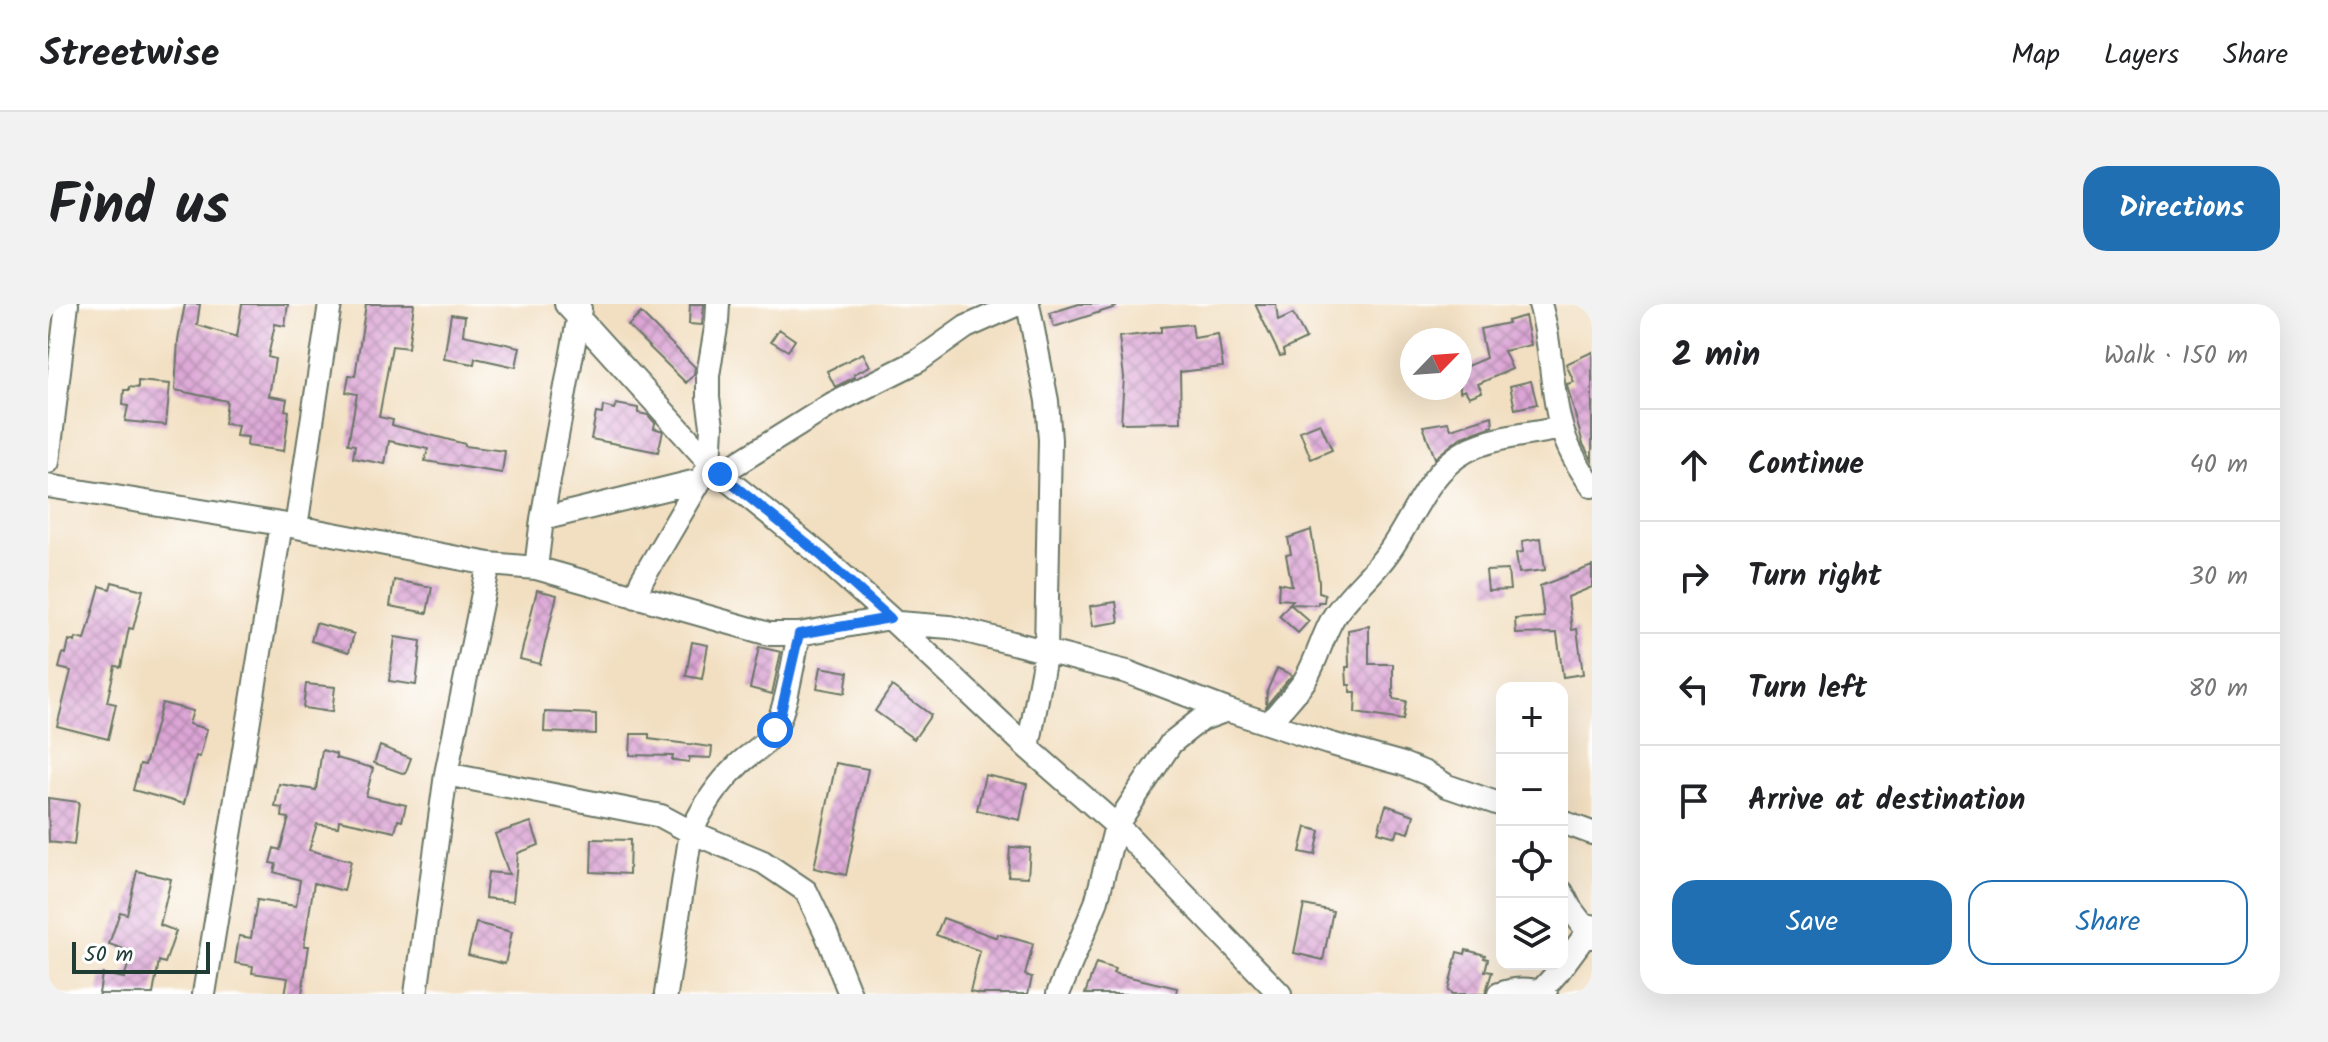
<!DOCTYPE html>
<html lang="en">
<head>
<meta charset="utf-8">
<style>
	body { margin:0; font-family:Kalam,sans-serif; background:#f2f2f2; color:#202124 }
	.controls { position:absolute; right:24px; bottom:24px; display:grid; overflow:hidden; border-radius:16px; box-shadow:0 8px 32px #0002 }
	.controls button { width:72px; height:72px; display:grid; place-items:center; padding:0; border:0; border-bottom:2px solid #e0e0e0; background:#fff; color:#202124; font:40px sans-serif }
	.compass { position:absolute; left:1352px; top:24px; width:72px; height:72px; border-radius:50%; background:#fff; box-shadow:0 8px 32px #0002; rotate:65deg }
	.scale { position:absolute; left:24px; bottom:20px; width:138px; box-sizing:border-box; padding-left:8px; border:4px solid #1f3d34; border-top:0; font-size:22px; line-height:28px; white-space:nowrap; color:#1f3d34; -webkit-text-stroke:6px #fff; paint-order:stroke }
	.stop { position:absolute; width:24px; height:24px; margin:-18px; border:6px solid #1a73e8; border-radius:50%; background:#fff }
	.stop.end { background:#1a73e8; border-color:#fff; box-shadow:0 2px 8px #0008 }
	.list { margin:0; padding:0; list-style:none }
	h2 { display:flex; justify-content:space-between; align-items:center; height:104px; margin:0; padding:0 32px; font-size:34px }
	h2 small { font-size:26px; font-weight:400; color:#757577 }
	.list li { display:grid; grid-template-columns:52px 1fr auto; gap:24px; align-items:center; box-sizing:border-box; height:112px; padding:0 32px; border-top:2px solid #e0e0e0 }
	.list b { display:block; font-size:30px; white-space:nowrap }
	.list em { font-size:26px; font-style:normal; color:#757577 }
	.actions { display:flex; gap:16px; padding:24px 32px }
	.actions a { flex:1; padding:18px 0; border:2px solid #1f6fb2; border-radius:24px; text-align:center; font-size:28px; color:#1f6fb2 }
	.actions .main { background:#1f6fb2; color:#fff }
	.icon { flex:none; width:44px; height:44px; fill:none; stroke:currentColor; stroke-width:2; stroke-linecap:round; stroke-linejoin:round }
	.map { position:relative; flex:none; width:1544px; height:690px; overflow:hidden; border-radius:24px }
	header { display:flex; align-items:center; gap:48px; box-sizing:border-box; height:112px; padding:0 40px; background:#fff; border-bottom:2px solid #e0e0e0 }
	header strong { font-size:38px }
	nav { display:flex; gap:44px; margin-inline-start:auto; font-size:28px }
	.intro { display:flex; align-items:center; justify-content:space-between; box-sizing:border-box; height:192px; padding:0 48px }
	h1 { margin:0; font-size:56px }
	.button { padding:20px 36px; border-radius:24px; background:#1f6fb2; color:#fff; font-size:28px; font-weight:700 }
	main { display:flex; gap:48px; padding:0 48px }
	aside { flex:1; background:#fff; border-radius:24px; box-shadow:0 8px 32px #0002 }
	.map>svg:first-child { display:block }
	.building { fill:url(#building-cross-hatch) }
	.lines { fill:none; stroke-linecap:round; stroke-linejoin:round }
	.minor-casing { stroke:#697665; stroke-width:26 }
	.minor { stroke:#fff; stroke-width:22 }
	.route { stroke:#1a73e8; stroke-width:10 }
</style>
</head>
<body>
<header>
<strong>Streetwise</strong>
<nav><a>Map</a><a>Layers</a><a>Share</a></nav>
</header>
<div class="intro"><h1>Find us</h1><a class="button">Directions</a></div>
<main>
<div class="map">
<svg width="1544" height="690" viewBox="0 0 1544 690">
	<defs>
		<pattern id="building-cross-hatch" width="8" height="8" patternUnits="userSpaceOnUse" patternTransform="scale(2)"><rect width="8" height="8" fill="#dca5d5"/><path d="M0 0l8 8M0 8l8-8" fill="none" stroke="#b288ae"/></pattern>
	</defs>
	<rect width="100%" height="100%" fill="#fff"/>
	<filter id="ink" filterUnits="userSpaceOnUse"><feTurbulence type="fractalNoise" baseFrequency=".0125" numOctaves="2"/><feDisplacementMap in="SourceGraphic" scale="16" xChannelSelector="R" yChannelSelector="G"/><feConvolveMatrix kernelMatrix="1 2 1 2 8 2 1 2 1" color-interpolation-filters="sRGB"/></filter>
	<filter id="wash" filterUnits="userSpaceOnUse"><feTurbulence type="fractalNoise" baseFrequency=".006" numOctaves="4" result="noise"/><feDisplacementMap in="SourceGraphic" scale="32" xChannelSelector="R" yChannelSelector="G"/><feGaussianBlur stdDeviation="1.8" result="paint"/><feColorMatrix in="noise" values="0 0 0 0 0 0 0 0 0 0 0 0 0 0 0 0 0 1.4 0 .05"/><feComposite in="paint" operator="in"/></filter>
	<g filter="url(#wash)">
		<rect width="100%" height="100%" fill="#f2dfc1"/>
		<g id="blocks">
			<path class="building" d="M137,0H152L149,21L189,33L194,0H240L237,22L227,20L220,53L227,55L221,92L239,95L237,106L241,107L236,147L199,142L200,133L188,132L190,121L176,120L179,97L127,86L130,36Z
				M318,0H366L360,44L344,42L331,113L345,116L344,121L417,140V142L457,147L454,169L377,157L380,145L341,137L337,160L305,154L307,141L300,140L309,90L298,88L301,71L307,72Z
				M642,0H656L654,21L641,20Z
				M1031,0H1068V3L1006,23L1002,9Z
				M1207,0H1228L1230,17L1245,10L1258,35L1235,46V45L1236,51L1232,52Z
				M593,9L647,63L646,70L638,79L580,22Z
				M403,10L417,12L415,31L472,43L468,63L427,54L426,60L396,55Z
				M1477,12L1483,41L1456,47L1464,65L1430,80L1434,88L1421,93L1417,86L1412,88V65L1438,54L1432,25L1460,19L1459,17Z
				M1144,20L1146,34L1170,30L1175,63L1132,68L1133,118L1073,119L1076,73L1071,33L1113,28V23Z
				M731,25L747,36L740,47L723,37Z
				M1544,48V156L1535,140L1520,85L1519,80L1526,78L1518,60Z
				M815,49L822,62L806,70L807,73L787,83L779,67Z
				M90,77L122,80L118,121L77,117L80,102L75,101L76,86H81V83L90,84Z
				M1483,77L1489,100L1467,105L1462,82Z
				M568,100L590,104V109L600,111L607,119L606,124L615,127L610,148L543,135L548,109L554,110L555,102L566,105Z
				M1444,112L1445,122L1412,134L1387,154L1375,122L1400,118L1403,125Z
				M1272,119L1284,146L1263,155L1252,127Z
				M1263,226L1271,277V288L1277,290L1276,298H1270V301L1242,300L1261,317L1250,329L1231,312L1245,296L1230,295L1231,279L1244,282L1238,251L1243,250L1240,234Z
				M1493,234L1497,266L1471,269L1468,249L1475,248L1474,237Z
				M1544,262V283L1520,293L1524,326L1529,325L1535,370L1515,373L1509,329L1468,330L1467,315L1496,313L1492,282Z
				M1460,266L1462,286L1440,287L1438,267Z
				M346,276L384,283L379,309L342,302Z
				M64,278L95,286L85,325L81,324L73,363L67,362L59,398L68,400L60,435L9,422L23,367L11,364L15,349L18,350L21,336L27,338L28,334L37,336L52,282L62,285Z
				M489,286L509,291L492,360L472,355Z
				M1068,298L1071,318L1045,322L1042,302Z
				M268,319L306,330L301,348L263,337Z
				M1321,322V360H1345V395L1358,397L1355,416L1307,409L1308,388H1302V381H1299L1298,363H1301L1300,326Z
				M347,333L373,337L368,381L341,377Z
				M644,338L660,341L654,375L638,372Z
				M711,343L733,348L724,390L702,384Z
				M773,363L800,368L797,389L769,384Z
				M1229,364L1244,371L1218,402L1219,387Z
				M258,380L287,383L284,408L255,404Z
				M844,382L883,411L866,435L827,407Z
				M114,399L145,407L141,420L159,425L152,453L148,452L136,500L85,486L92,460L97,461Z
				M497,408L548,410V430L496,428Z
				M583,430H601V435L664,443L663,454L641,453V458L624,456L625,452L582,451Z
				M332,442L363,454L357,470L326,459Z
				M274,446L288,450V454L325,464L318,492L358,501L354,517L350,516L347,528L291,516L290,523L269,520L261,546L303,557L296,587L266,579L256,642H261L254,690H237L240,674L204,669L205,662L187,659L191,632L203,634L209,596L248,602L252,576L226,568L228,560L222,559L226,544L232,546L241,514L234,513L235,504L227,503L231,480L268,486Z
				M788,459L820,465L798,571L766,564Z
				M937,471L979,480L972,516L929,506Z
				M0,494L31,498L26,541L1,538Z
				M1338,501L1366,511L1361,529L1350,526L1348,533L1330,528Z
				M483,518L491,541L470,549L465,597L437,594L440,568L461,570L447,530Z
				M1258,523L1272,527L1267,551L1252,548Z
				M544,535L582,536L581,570L543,568Z
				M962,543L982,544L980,573L960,572Z
				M89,567L123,575L112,621L128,627L117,659L111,657L105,690H51L54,670L76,674L84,648L61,640L72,608L79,610Z
				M1256,601L1285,607L1275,656L1246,649Z
				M895,614L949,634L950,630L985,640L977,671L984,673L980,690H932L922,688L932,647L888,631Z
				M428,619L464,628L457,660L420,651Z
				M1418,646L1437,651L1436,654L1440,655L1437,667L1444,668L1437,690H1403V688L1400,687L1409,648L1417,650Z
				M1048,659L1067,665L1065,669L1129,684L1128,690H1037Z"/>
		</g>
	</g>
	<g filter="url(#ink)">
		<use href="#blocks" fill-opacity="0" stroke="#697665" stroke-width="2"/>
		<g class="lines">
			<g class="minor-casing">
				<path id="minor" d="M518,0L672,170L770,249L842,314
					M980,0L999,97L1002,136L998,347L980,444
					M1492,0C1504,40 1502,82 1513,122C1519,144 1531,164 1544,182
					M0,158L19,0
					M672,170L784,100L870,57L918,23L970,0
					M0,182L233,220L441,260L488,264L721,330H751L842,314L980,444L1078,530L1232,690
					M494,215L653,176
					M248,223L282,0
					M488,264L494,215L532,5
					M588,293L594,276L662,160L664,122L660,94V71L669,18L670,0
					M850,319L902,323L1079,368L1179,406L1280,439L1355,460L1380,470L1399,482L1454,501
					M1222,419C1233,404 1247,391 1257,376C1269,356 1274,333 1285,314C1300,290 1324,272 1340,249C1365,215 1379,168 1418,147C1446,132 1483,131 1513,124
					M398,470L613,512L643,528L715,558L758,587L778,629L802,690
					M1514,518L1544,529
					M1514,588L1522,604L1544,633
					M1492,688L1510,668L1544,622
					M156,690L233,220
					M368,690L398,470L441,260
					M618,690L643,528C655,503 670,480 690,461C702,449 717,443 726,427C739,403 745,357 751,330
					M1010,690L1048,599L1068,522L1123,439L1152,416L1179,406
					M1451,690C1468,684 1481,684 1498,690"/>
			</g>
			<use href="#minor" class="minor"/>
		</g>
	</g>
	<g class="lines" filter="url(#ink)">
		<path class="route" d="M672,170L770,249L842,314L751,330L733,408L727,426"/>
	</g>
</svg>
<div class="controls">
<button>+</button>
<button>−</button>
<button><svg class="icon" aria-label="locate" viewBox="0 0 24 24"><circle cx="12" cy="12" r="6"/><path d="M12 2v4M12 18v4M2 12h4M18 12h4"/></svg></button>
<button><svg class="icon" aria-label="layers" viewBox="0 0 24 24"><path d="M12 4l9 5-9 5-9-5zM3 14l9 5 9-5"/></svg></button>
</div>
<svg class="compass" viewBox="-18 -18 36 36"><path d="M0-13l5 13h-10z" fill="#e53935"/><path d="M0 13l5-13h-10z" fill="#757577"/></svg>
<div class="scale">50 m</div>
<div class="stop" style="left:727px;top:426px"></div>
<div class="stop end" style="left:672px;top:170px"></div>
</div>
<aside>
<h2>2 min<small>Walk · 150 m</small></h2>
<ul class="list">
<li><svg class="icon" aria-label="ahead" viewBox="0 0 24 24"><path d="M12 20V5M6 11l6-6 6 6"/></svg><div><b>Continue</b></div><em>40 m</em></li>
<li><svg class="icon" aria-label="right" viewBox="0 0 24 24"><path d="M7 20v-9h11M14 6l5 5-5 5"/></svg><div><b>Turn right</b></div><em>30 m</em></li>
<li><svg class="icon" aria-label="left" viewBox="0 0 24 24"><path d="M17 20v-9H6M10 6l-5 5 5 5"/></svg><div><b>Turn left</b></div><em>80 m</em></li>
<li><svg class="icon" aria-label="arrive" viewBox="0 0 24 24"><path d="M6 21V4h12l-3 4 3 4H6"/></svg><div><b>Arrive at destination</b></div></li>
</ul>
<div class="actions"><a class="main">Save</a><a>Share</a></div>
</aside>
</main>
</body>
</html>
